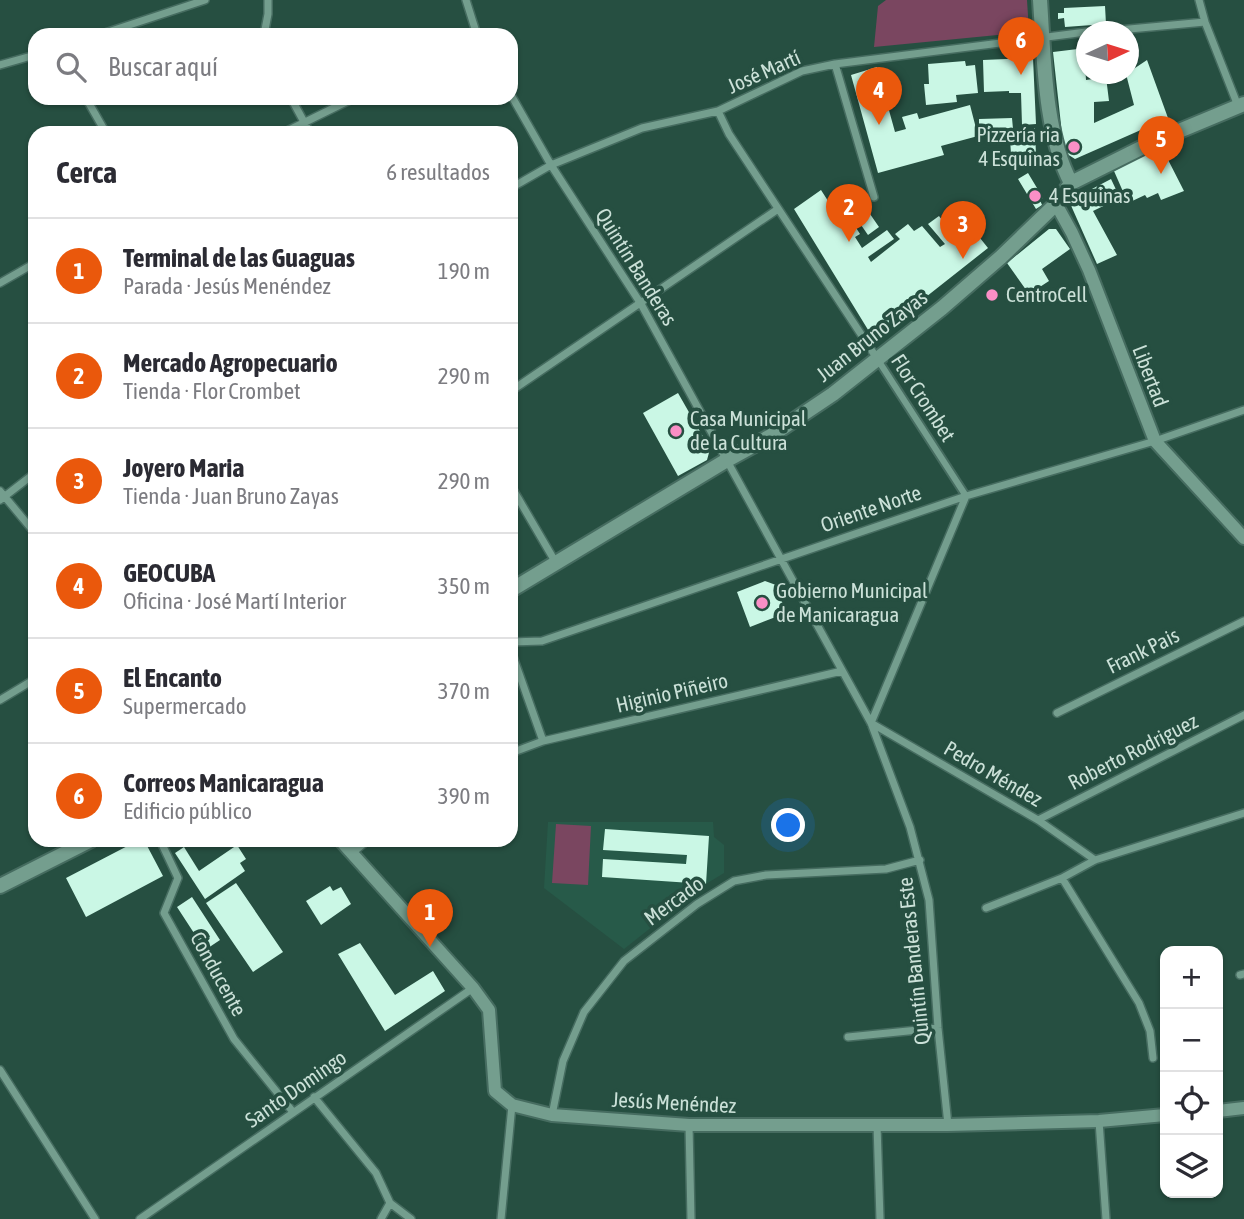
<!DOCTYPE html>
<html lang="es">
<head>
<meta charset="utf-8">
<style>
	body { margin:0; font-family:"Asap Condensed",sans-serif; background:#f7f7f7; color:#2b2b33 }
	.controls { position:absolute; right:21px; bottom:21px; display:grid; overflow:hidden; border-radius:14px; box-shadow:0 2px 5px #0004 }
	.controls button { width:63px; height:63px; display:grid; place-items:center; padding:0; border:0; border-bottom:2px solid #e1e1e2; background:#fff; color:#2b2b33; font:35px sans-serif }
	.compass { position:absolute; left:1076px; top:21px; width:63px; height:63px; border-radius:50%; background:#fff; box-shadow:0 2px 5px #0004; rotate:86deg }
	.you { position:absolute; left:789px; top:826px; width:24px; height:24px; margin:-18px; border:5px solid #fff; border-radius:50%; background:#1a73e8; box-shadow:0 0 0 10px #1a73e833 }
	.badge { display:grid; place-items:center; width:46px; height:46px; border-radius:50%; background:#ea580c; color:#fff; font-size:23px; font-weight:700 }
	.pin { position:absolute; translate:-50% -58px; filter:drop-shadow(0 2px 4px #0008) }
	.pin::after { content:''; position:absolute; top:37px; width:24px; height:21px; background:inherit; clip-path:polygon(0 0,100% 0,50% 100%) }
	.list { margin:0; padding:0; list-style:none }
	h2 { display:flex; justify-content:space-between; align-items:center; height:91px; margin:0; padding:0 28px; font-size:30px }
	h2 small { font-size:23px; font-weight:400; color:#7c7c81 }
	.list li { display:grid; grid-template-columns:46px 1fr auto; gap:21px; align-items:center; box-sizing:border-box; height:105px; padding:0 28px; border-top:2px solid #e1e1e2 }
	.list b { display:block; font-size:26px; white-space:nowrap }
	.list p { margin:0; font-size:23px; white-space:nowrap; color:#7c7c81 }
	.list em { font-size:23px; font-style:normal; color:#7c7c81 }
	.icon { flex:none; width:38px; height:38px; fill:none; stroke:currentColor; stroke-width:2; stroke-linecap:round; stroke-linejoin:round }
	.map { position:relative; flex:none; width:1244px; height:1219px; overflow:hidden }
	.search { position:absolute; background:#fff; box-shadow:0 2px 5px #0004; left:28px; top:28px; width:490px; height:77px; display:flex; align-items:center; gap:18px; box-sizing:border-box; padding:0 24px; border-radius:21px; color:#7c7c81; font-size:26px }
	.panel { position:absolute; background:#fff; box-shadow:0 2px 5px #0004; left:28px; top:126px; width:490px; height:721px; border-radius:21px }
	.map>svg:first-child { display:block }
	.built { fill:#275a49 }
	.green { fill:#7a4660 }
	.building { fill:#caf7e5 }
	.lines { fill:none; stroke-linecap:round; stroke-linejoin:round }
	.pedestrian-casing { stroke:#466c60; stroke-width:10 }
	.minor-casing { stroke:#466c60; stroke-width:10 }
	.tertiary-casing { stroke:#466c60; stroke-width:16 }
	.secondary-casing { stroke:#466c60; stroke-width:18 }
	.pedestrian { stroke:#749e8e; stroke-width:6 }
	.minor { stroke:#749e8e; stroke-width:7 }
	.tertiary { stroke:#749e8e; stroke-width:12 }
	.secondary { stroke:#749e8e; stroke-width:14 }
	.poi-dot { fill:#fa8fc6; stroke:#264f41; stroke-width:2.5 }
	.labels { text-anchor:middle; stroke-width:7; stroke-linejoin:round; paint-order:stroke }
	.street-label { font-size:21px; fill:#cbe1d8; stroke:#264f41 }
	.poi-label { font-size:21px; fill:#cbe1d8; stroke:#264f41; text-anchor:start }
</style>
</head>
<body>
<div class="map">
<svg width="1244" height="1219" viewBox="0 0 1244 1219">
	<rect width="100%" height="100%" fill="#264f41"/>
	<path class="built" d="M548,822H713L714,837L724,845V873L706,884L624,949L544,888Z"/>
	<path class="green" d="M886,0H1027L1029,32L874,47L878,6Z
		M556,824L591,826L588,885L552,883Z"/>
	<path class="building" d="M1105,6L1106,24L1065,27L1064,18L1058,19V13H1064V8Z
		M1086,48V62L1085,63L1086,80L1106,77L1109,101L1094,102V123L1134,105L1126,74L1147,60L1168,118L1075,159L1064,152L1053,52Z
		M1033,58L1036,124L1022,125L1021,93H1009V91L984,92L983,60Z
		M965,61L966,66L975,65L978,93L956,95L957,102L926,105L924,84H929L928,64Z
		M877,67L895,132L906,129L902,117L917,113L919,119L970,105L978,136L941,146L944,155L878,173L851,75Z
		M1012,118L1013,129L1035,128L1036,156L1011,154L1010,139H990V132H979V119Z
		M1161,146L1184,191L1161,200L1158,193L1147,198L1145,195L1128,203L1114,171Z
		M1028,173L1043,198L1040,200L1042,205L1036,209L1018,179Z
		M1111,179L1120,198L1093,211L1117,255L1097,264L1069,201Z
		M821,190L830,204L842,196L848,205L837,213L839,215L857,203L858,205L865,201L869,207L844,223L846,227L853,223L860,234L855,237L862,248L887,230L894,239L868,257L871,262L900,239L895,234L908,224L914,231L922,226L940,247L945,244L928,224L939,216L948,228L964,218L988,248L879,334L870,333L794,209Z
		M870,214L879,227L868,235L859,222Z
		M1049,229H1056L1070,249L1042,269L1049,281L1029,294L1007,263Z
		M678,393L710,449L707,460L678,476L643,413Z
		M765,581L776,585L786,613L750,627L737,592Z
		M605,829L709,836L706,884L602,877L603,859L686,864L687,855L603,850Z
		M139,840H144L163,876L86,917L66,878Z
		M237,845L246,859L240,863L245,871L205,899L175,853L184,847L199,871Z
		M236,883L283,952L253,972L206,903Z
		M330,886L333,891L341,887L351,904L321,925L306,901Z
		M192,897L220,940L205,950L177,907Z
		M360,943L395,995L433,971L445,991L385,1031L338,954Z"/>
	<g class="lines">
		<g class="pedestrian-casing">
			<path id="pedestrian" d="M878,360L966,496"/>
		</g>
		<g class="minor-casing">
			<path id="minor" d="M466,0L477,35
				M1199,0L1205,22L1238,106
				M1097,32L1205,22
				M99,35L205,0
				M264,35L268,14V0
				M835,64L874,197
				M0,65L35,55
				M511,95L551,165L641,304L871,723L910,827L929,900L938,1028L948,1125
				M86,98L106,133
				M291,98L310,133
				M718,111L729,134L878,360
				M283,133L354,98
				M511,188L551,165L642,128L718,111L802,71L835,64L1086,32
				M0,283L35,263
				M511,391L778,209
				M511,486L556,563
				M0,491L35,533
				M966,496L871,723L1038,820L1095,860
				M0,500L35,473
				M511,642L542,641L966,496L1155,441L1244,410
				M511,651L543,741
				M0,700L35,679
				M1057,713L1244,621
				M511,753L543,741L842,671
				M1038,820L1244,715
				M160,840L178,878L164,913L234,1039L293,1112
				M351,854L368,840
				M1062,878L1139,1003L1150,1031L1153,1058
				M986,908L1062,878L1095,860L1244,813
				M1240,975L1244,974
				M848,1037L938,1028
				M0,1070L95,1219
				M314,1097L376,1173L390,1203L411,1219
				M552,1115L563,1061L584,1012L624,961L697,904L734,881L766,875L886,869L920,860
				M1099,1121L1106,1219
				M689,1125L691,1219
				M877,1125L880,1219
				M140,1219L473,988
				M381,1219L390,1203
				M501,1219L512,1105"/>
		</g>
		<g class="tertiary-casing">
			<path id="tertiary" d="M1056,204L1072,233L1089,270L1155,441L1244,538
				M340,840L473,988L489,1010L495,1091L512,1105L552,1115L689,1125H948L1099,1121L1165,1115
				M1218,1111L1244,1108"/>
		</g>
		<g class="secondary-casing">
			<path id="secondary" d="M1040,0C1044,57 1044,132 1071,183
				M511,590L727,460L769,437L833,394L942,308L1001,257L1056,204L1071,183L1155,141L1244,104
				M0,886L91,840"/>
		</g>
		<use href="#pedestrian" class="pedestrian"/>
		<use href="#minor" class="minor"/>
		<use href="#tertiary" class="tertiary"/>
		<use href="#secondary" class="secondary"/>
	</g>
	<g class="poi-dot">
		<circle cx="1074" cy="147" r="7"/>
		<circle cx="1035" cy="196" r="7"/>
		<circle cx="992" cy="295" r="7"/>
		<circle cx="676" cy="431" r="7"/>
		<circle cx="762" cy="603" r="7"/>
	</g>
	<g class="labels">
		<g class="street-label">
			<text transform="translate(764 72) rotate(-24)" y="7">José Martí</text>
			<text transform="translate(636 267) rotate(58)" y="7">Quintín Banderas</text>
			<text transform="translate(872 336) rotate(-38)" y="7">Juan Bruno Zayas</text>
			<text transform="translate(1150 376) rotate(69)" y="7">Libertad</text>
			<text transform="translate(923 398) rotate(57)" y="7">Flor Crombet</text>
			<text transform="translate(871 509) rotate(-19)" y="7">Oriente Norte</text>
			<text transform="translate(1143 651) rotate(-26)" y="7">Frank Pais</text>
			<text transform="translate(672 693) rotate(-13)" y="7">Higinio Piñeiro</text>
			<text transform="translate(1133 752) rotate(-27)" y="7">Roberto Rodriguez</text>
			<text transform="translate(993 774) rotate(30)" y="7">Pedro Méndez</text>
			<text transform="translate(674 901) rotate(-36)" y="7">Mercado</text>
			<text transform="translate(914 961) rotate(-96)" y="7">Quintín Banderas Este</text>
			<text transform="translate(218 974) rotate(61)" y="7">Conducente</text>
			<text transform="translate(296 1089) rotate(-35)" y="7">Santo Domingo</text>
			<text transform="translate(674 1103) rotate(3)" y="7">Jesús Menéndez</text>
		</g>
		<g class="poi-label">
			<text x="1060" y="142" text-anchor="end">Pizzería ria<tspan x="1060" dy="24">4 Esquinas</tspan></text>
			<text x="1049" y="203">4 Esquinas</text>
			<text x="1006" y="302">CentroCell</text>
			<text x="690" y="426">Casa Municipal<tspan x="690" dy="24">de la Cultura</tspan></text>
			<text x="776" y="598">Gobierno Municipal<tspan x="776" dy="24">de Manicaragua</tspan></text>
		</g>
	</g>
</svg>
<div class="controls">
<button>+</button>
<button>−</button>
<button><svg class="icon" aria-label="locate" viewBox="0 0 24 24"><circle cx="12" cy="12" r="6"/><path d="M12 2v4M12 18v4M2 12h4M18 12h4"/></svg></button>
<button><svg class="icon" aria-label="layers" viewBox="0 0 24 24"><path d="M12 4l9 5-9 5-9-5zM3 14l9 5 9-5"/></svg></button>
</div>
<svg class="compass" viewBox="-18 -18 36 36"><path d="M0-13l5 13h-10z" fill="#e53935"/><path d="M0 13l5-13h-10z" fill="#7c7c81"/></svg>
<div class="you"></div>
<div class="pin badge" style="left:430px;top:947px">1</div>
<div class="pin badge" style="left:849px;top:242px">2</div>
<div class="pin badge" style="left:963px;top:259px">3</div>
<div class="pin badge" style="left:879px;top:125px">4</div>
<div class="pin badge" style="left:1161px;top:174px">5</div>
<div class="pin badge" style="left:1021px;top:75px">6</div>
<div class="search"><svg class="icon" aria-label="search" viewBox="0 0 24 24"><circle cx="10" cy="10" r="6"/><path d="M15 15l6 6"/></svg>Buscar aquí</div>
<section class="panel">
<h2>Cerca<small>6 resultados</small></h2>
<ul class="list">
<li><span class="badge">1</span><div><b>Terminal de las Guaguas</b><p>Parada · Jesús Menéndez</p></div><em>190 m</em></li>
<li><span class="badge">2</span><div><b>Mercado Agropecuario</b><p>Tienda · Flor Crombet</p></div><em>290 m</em></li>
<li><span class="badge">3</span><div><b>Joyero Maria</b><p>Tienda · Juan Bruno Zayas</p></div><em>290 m</em></li>
<li><span class="badge">4</span><div><b>GEOCUBA</b><p>Oficina · José Martí Interior</p></div><em>350 m</em></li>
<li><span class="badge">5</span><div><b>El Encanto</b><p>Supermercado</p></div><em>370 m</em></li>
<li><span class="badge">6</span><div><b>Correos Manicaragua</b><p>Edificio público</p></div><em>390 m</em></li>
</ul>
</section>
</div>
</body>
</html>
